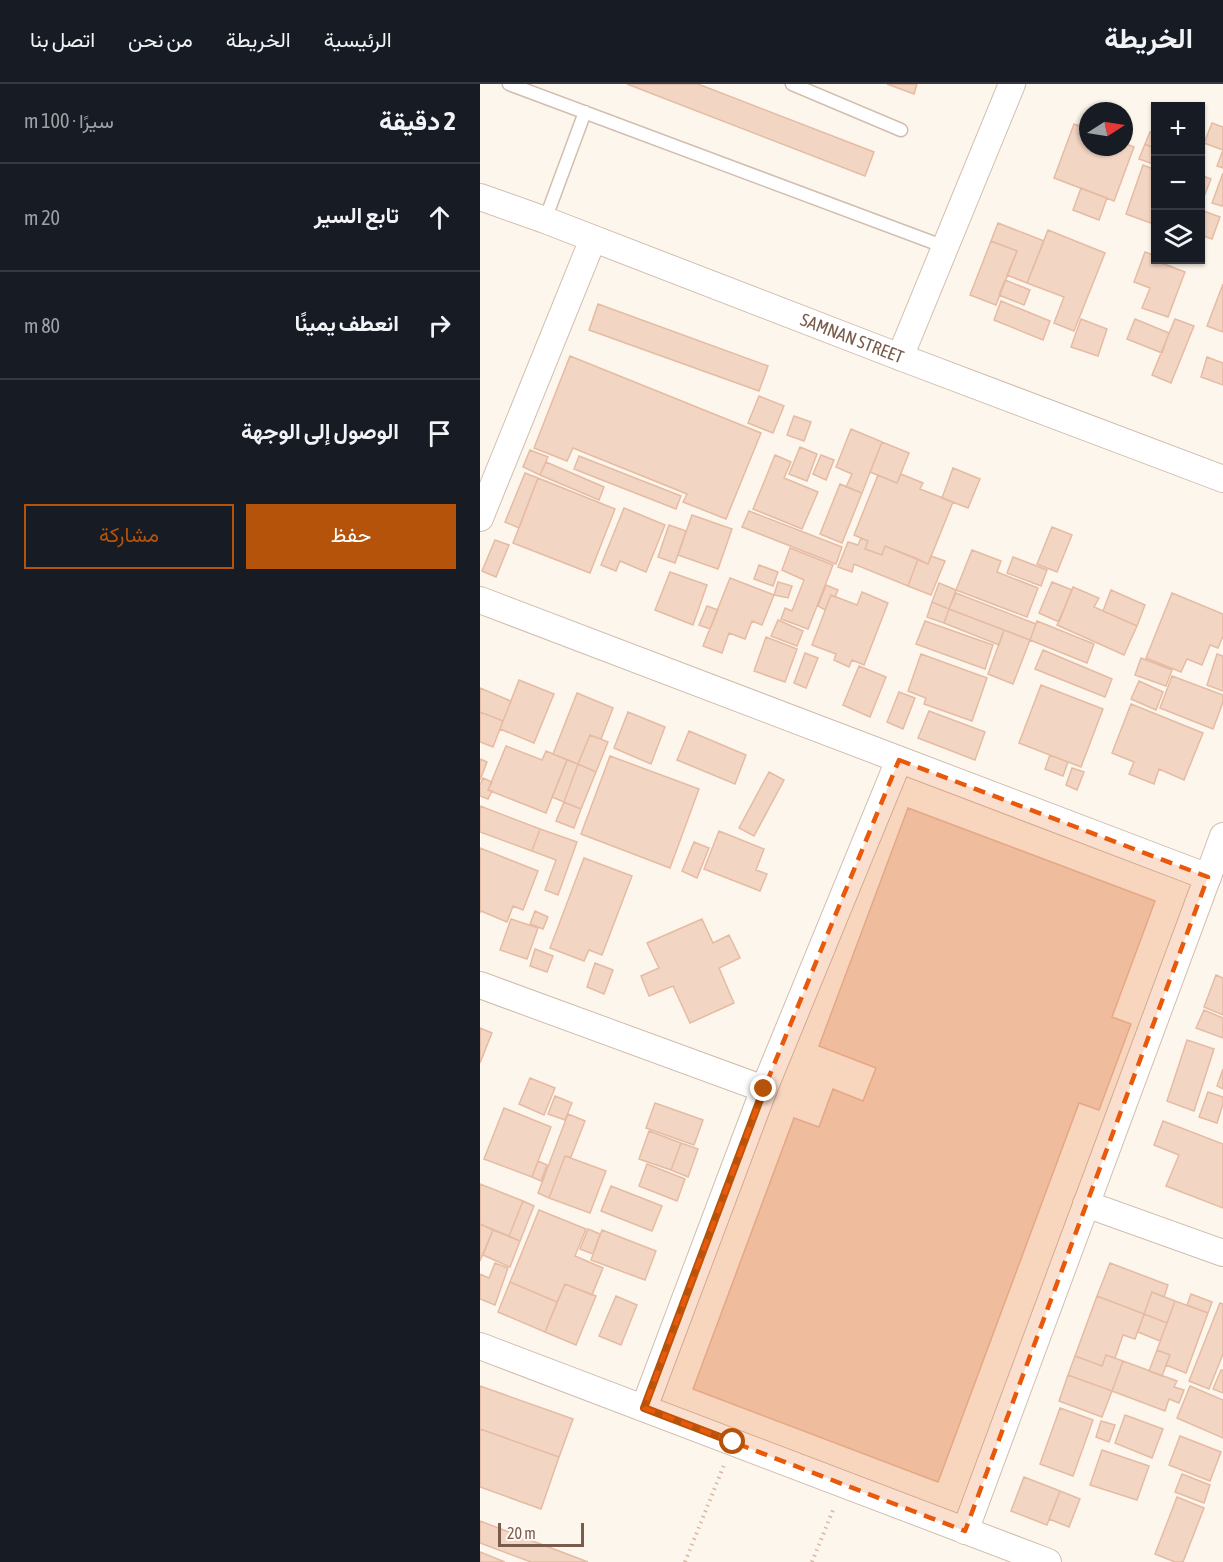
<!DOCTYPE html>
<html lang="ar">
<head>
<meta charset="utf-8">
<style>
	body { margin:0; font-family:"Asap Condensed",Vazirmatn,sans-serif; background:#20242c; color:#f1f3f6; direction:rtl }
	.controls { position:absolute; right:18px; top:18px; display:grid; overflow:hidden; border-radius:0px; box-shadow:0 2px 4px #0004 }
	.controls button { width:54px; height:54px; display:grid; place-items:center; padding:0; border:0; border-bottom:2px solid #363941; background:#171b24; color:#f1f3f6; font:30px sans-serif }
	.compass { position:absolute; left:599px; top:18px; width:54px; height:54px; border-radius:50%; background:#171b24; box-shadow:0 2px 4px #0004; rotate:78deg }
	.scale { position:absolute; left:18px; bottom:15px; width:86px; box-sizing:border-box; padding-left:6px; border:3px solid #7a5c4d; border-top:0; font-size:16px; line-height:21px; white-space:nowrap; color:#7a5c4d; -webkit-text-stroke:4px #fffaf3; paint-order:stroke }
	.stop { position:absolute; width:18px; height:18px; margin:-14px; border:4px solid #b45309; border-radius:50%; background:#fff }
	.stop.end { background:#b45309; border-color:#fff; box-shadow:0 2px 6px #0008 }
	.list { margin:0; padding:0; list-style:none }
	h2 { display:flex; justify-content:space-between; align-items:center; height:78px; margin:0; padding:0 24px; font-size:26px }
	h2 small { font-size:20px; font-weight:400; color:#9ea1a6 }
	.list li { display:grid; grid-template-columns:39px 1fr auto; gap:18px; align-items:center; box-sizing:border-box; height:108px; padding:0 24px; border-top:2px solid #363941 }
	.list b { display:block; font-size:22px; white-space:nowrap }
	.list em { font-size:20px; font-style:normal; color:#9ea1a6 }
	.actions { display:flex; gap:12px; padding:18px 24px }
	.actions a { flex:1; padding:14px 0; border:2px solid #b45309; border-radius:0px; text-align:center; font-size:21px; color:#b45309 }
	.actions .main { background:#b45309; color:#fff }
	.icon { flex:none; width:33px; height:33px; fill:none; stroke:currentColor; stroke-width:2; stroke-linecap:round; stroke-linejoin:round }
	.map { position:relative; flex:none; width:743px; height:1478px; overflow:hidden; direction:ltr }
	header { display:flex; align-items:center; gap:36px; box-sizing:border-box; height:84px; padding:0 30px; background:#171b24; border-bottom:2px solid #363941 }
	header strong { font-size:28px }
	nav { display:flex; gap:33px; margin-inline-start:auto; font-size:21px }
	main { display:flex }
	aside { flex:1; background:#171b24 }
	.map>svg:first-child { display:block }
	.building { fill:#f3d5c3; stroke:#e6bba3; stroke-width:1.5 }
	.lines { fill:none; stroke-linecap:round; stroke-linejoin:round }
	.service-casing { stroke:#d1beb0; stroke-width:15 }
	.minor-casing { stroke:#d1beb0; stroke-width:28 }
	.path { stroke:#d9b8a5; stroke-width:4; stroke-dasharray:1.5 4.5; stroke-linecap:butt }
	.service { stroke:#fff; stroke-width:12 }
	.minor { stroke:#fff; stroke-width:26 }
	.route { stroke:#b45309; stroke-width:8 }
	.marked { fill:#e8590c; fill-opacity:0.2; stroke:#e8590c; stroke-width:4.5; stroke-dasharray:12 8; stroke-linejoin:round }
	.labels { text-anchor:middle; stroke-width:4.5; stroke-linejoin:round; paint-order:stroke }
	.street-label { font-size:18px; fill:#7a5c4d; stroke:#fffaf3 }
</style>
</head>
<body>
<header>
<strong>الخريطة</strong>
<nav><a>الرئيسية</a><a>الخريطة</a><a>من نحن</a><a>اتصل بنا</a></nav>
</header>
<main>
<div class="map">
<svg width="743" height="1478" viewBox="0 0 743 1478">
	<rect width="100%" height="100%" fill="#fdf6ec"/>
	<path class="building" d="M147,0H218L394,68L385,92Z
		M407,0H437L434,10Z
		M732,39L743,43V84L737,82L743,66L724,59Z
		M594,40L608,45V63H644V59L654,63L634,117L574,94Z
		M670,48L676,50V65L665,60Z
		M665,60L676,65V81L659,75Z
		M663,81L676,86V141L646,130Z
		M743,89V120L742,122L732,119Z
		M720,91L731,95L720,123Z
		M601,104L627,114L619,136L593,126Z
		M721,126L740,133L732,155L720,151Z
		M518,139L564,157L547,199L527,191L537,167L511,157Z
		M568,146L625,169L594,247L574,239L584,213L547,199Z
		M511,157L537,167L516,221L490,211Z
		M665,168L676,172V176H680L679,178L705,188L688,233L662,224L670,204L654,198Z
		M525,196L550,206L544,221L519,211Z
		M743,200V248L727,242Z
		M521,217L570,237L563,256L514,236Z
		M118,220L288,282L279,307L109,246Z
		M601,235L627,245L618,272L591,263Z
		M655,235L689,249L682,269L647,255Z
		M695,235L714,242L691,299L672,291Z
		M90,272L281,349L246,435L203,418L207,410L93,364L87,377L54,364Z
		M727,273L743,279V301L721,293Z
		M279,312L304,322L293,349L268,339Z
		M314,332L331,338L324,357L307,351Z
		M371,345L402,358L382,409L366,403L372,390L356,383Z
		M402,358L429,369L417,399L390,388Z
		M320,363L337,370L327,397L309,390Z
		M50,366L68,373L60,391L43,383Z
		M295,371L311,378L304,394L338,408L322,445L273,425Z
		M341,371L354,376L346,396L333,390Z
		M99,372L201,412L196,425L94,385Z
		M66,378L124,403L119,416L60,391Z
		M473,384L500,395L488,424L462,414Z
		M45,389L58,394L39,444L25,438Z
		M421,390L443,399L440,405L473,418L448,480L405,462L402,471L385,465L388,457L374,451L398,391L417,399Z
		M58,394L135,425L110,489L33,459Z
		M360,400L382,409L362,459L340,450Z
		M144,424L185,441L166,488L140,477L136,487L121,481Z
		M269,427L362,463L356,480L262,443Z
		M212,431L252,445L238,485L198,471Z
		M189,441L206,447L195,479L178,473Z
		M572,443L592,451L577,488L557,480Z
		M381,454L388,457L385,465L402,471L405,462L438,475L428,502L374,480L372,488L358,483L368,458L378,461Z
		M15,456L29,461L16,493L2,487Z
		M310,464L353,481L328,545L301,535L305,524L312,527L324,496L302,486Z
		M492,466L521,477L517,488L558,504L547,533L476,506Z
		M451,472L465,477L451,511L428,502L438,475L448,480Z
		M533,473L567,486L561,502L527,489Z
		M279,481L298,488L293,502L274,495Z
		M190,488L227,501L213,541L175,526Z
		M250,494L294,511L282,541L272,537L265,555L249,549L242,569L223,562Z
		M298,498L312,502L308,514L294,511Z
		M572,498L592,506L579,538L559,529Z
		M459,499L476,506L469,525L452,518Z
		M346,501L358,506L355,513L351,511L345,526L338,522Z
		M593,503L619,514L614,523L657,542L644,571L577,541Z
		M631,506L665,521L657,542L623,527Z
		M382,508L408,519L384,581L372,576L369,583L354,576L356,570L332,561L351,511L377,521Z
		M476,509L556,540L550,556L469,525Z
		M692,509L743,530V552L738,564L730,561L722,581L707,575L701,588L666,574Z
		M452,518L469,525L464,539L447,533Z
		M227,522L238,526L230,545L219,541Z
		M469,525L524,546L519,561L464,539Z
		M298,536L323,547L317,562L291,552Z
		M445,537L513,561L505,585L436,560Z
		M557,537L614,560L607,579L550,556Z
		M524,546L550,556L533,600L508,590Z
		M286,553L317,565L305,598L274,587Z
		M563,566L632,595L625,613L555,585Z
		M325,569L338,574L326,604L314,599Z
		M441,570L507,594L492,637L444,620L446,614L428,607Z
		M737,570L743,572V607L727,601Z
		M661,574L692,586L686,602L655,591Z
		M379,582L406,593L390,633L363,621Z
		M692,592L743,611V618L733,645L680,624Z
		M39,596L74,610L54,659L20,645Z
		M659,597L683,608L676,626L651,615Z
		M561,601L623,625L601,683L539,659Z
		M0,604L31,617L23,637L0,628Z
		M419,608L435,614L423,645L407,638Z
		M97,609L133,624L121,655L110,651L98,680L73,670Z
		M651,620L723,649L704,696L679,685L674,700L649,690L654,678L632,669Z
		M449,627L505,648L495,676L438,654Z
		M0,628L23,637L13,663L0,658Z
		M148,628L185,643L171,680L134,664Z
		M209,647L266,671L255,700L197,676Z
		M110,651L128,658L116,688L98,680Z
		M26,662L62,676L66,667L87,676L66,729L8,706Z
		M570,671L588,678L583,692L565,685Z
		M130,672L219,705L190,784L101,750Z
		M0,675L7,678L0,696Z
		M87,676L98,680L84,718L72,713Z
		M98,680L116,688L101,725L84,718Z
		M592,684L604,688L597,706L586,701Z
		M289,688L304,696L274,752L259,744Z
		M3,694L12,698L8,706L12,707L8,715L0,712V701Z
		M84,718L101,725L94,744L76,737Z
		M0,722L60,745L52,767L0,748Z
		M428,724L675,817L632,933L651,940L619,1026L599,1019L458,1398L213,1305L314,1034L339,1043L353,1005L383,1017L396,984L339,962Z
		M60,745L97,758L78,811L65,806L76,776L52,767Z
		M239,747L284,765L276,786L287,790L280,807L224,785Z
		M214,758L229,764L217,794L202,787Z
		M0,764L58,787L43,826L33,822L27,838L1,827L0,829Z
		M104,774L152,792L122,871L109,866L104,877L70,864Z
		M55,827L68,833L63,845L50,840Z
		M31,835L58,844L47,875L20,866Z
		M222,835L233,859L249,851L260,874L239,884L254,919L210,939L193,902L169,912L161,892L179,884L167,859Z
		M55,865L73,872L67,888L50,882Z
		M115,879L133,886L124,910L107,903Z
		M736,891L743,894V931L724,923Z
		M724,926L743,934V954L716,944Z
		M0,944L12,949L0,979Z
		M707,956L734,965L714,1027L687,1017Z
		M743,985V1005L737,1002Z
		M50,994L75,1004L64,1031L39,1020Z
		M728,1008L743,1013V1020L737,1039L719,1033Z
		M75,1012L92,1019L85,1036L68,1030Z
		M175,1019L223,1036L214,1061L166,1044Z
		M24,1024L71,1043L52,1093L4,1075Z
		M88,1030L105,1037L91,1073L85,1072L69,1114L58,1109Z
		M683,1037L743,1060V1124L686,1102L699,1071L674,1061Z
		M169,1047L201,1059L191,1086L159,1075Z
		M201,1059L218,1065L208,1093L191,1086Z
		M85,1072L126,1087L110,1129L69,1114Z
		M58,1077L67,1081L61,1097L52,1093Z
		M167,1080L205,1095L197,1117L159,1102Z
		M0,1100L43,1117L29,1152L0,1140Z
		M131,1102L182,1122L172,1147L121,1127Z
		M43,1117L54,1122L40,1157L29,1152Z
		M59,1126L106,1145L95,1172L123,1184L112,1211L85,1200L77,1218L30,1198Z
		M0,1140L13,1146L0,1177Z
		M108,1145L120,1150L113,1170L100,1165Z
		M13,1146L40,1157L30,1183L3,1171Z
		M122,1146L176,1167L165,1196L111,1176Z
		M15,1179L28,1184L15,1221L0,1215V1190L9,1194Z
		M630,1179L688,1201L684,1213L672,1208L664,1230L617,1212Z
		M30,1198L77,1218L65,1248L18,1228Z
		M85,1200L116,1212L96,1261L65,1248Z
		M672,1208L695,1217L687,1239L664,1230Z
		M711,1210L732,1218L728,1229L707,1221Z
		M136,1212L157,1221L141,1261L119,1252Z
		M617,1212L664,1230L655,1255L643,1251L635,1274L626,1271L622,1282L595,1272Z
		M695,1217L728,1229L706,1289L686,1281L690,1271L677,1266Z
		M740,1219L743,1220V1270L729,1305L709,1297Z
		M664,1230L687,1239L680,1257L658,1248Z
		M677,1266L690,1271L682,1292L669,1287Z
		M626,1271L643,1277L632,1307L588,1291L595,1272L622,1282Z
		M643,1277L697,1297L694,1303L704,1306L699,1319L689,1315L685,1327L632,1307Z
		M741,1286H743V1309L733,1305Z
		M588,1291L632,1307L622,1333L579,1317Z
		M0,1302L93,1335L79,1373L0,1345Z
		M710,1302L743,1316V1354L697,1334Z
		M580,1324L613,1336L593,1392L560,1380Z
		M645,1331L683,1345L672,1374L635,1359Z
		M621,1337L635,1341L629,1358L616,1353Z
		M0,1345L79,1373L61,1425L0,1403Z
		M700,1352L741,1368L730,1397L689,1381Z
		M622,1366L669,1382L657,1416L610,1401Z
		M702,1390L730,1401L724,1419L695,1408Z
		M544,1393L580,1407L567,1441L531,1427Z
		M580,1407L600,1415L589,1443L569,1435Z
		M697,1413L724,1424L703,1478H695L675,1470Z
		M0,1437L108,1478H51L0,1459Z
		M0,1468L25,1478H0Z"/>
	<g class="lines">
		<g class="service-casing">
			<path id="service" d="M29,0L465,163
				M312,0L421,46
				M65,136L105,28"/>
		</g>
		<g class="minor-casing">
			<g id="minor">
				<path id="s1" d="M0,113L65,136L420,273L743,395"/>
				<path d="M420,273L532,0"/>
				<path d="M0,434L113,155"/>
				<path d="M0,516L728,793"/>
				<path d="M0,901L284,1005L164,1324"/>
				<path d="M284,1005L419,676"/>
				<path d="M606,1120L743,1169"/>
				<path d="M0,1262L568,1478"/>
				<path d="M485,1447L743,752"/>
			</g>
		</g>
		<path class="path" d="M205,1478L244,1381
			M332,1478L353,1426"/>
		<use href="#service" class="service"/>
		<use href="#minor" class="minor"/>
	</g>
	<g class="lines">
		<path class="route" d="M253,1358L164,1324L284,1005"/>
	</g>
	<path class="marked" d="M419,676L728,793L485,1447L164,1324L284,1005Z"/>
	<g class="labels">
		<g class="street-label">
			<text dy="6" stroke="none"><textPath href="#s1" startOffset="398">SAMNAN STREET</textPath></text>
		</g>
	</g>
</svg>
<div class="controls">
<button>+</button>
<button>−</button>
<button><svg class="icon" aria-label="layers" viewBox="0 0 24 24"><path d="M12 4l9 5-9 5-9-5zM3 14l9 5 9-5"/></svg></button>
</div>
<svg class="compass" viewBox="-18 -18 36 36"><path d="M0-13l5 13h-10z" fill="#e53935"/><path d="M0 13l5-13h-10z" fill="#9ea1a6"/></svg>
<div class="scale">20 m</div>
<div class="stop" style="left:253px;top:1358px"></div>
<div class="stop end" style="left:284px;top:1005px"></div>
</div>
<aside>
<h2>2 دقيقة<small>سيرًا · 100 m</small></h2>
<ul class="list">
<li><svg class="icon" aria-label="ahead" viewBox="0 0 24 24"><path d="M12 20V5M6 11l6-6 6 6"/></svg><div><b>تابع السير</b></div><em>20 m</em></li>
<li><svg class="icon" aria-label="right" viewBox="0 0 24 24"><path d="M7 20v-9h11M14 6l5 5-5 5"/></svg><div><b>انعطف يمينًا</b></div><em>80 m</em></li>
<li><svg class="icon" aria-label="arrive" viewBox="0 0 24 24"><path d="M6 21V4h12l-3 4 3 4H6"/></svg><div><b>الوصول إلى الوجهة</b></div></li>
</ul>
<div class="actions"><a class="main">حفظ</a><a>مشاركة</a></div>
</aside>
</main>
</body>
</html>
